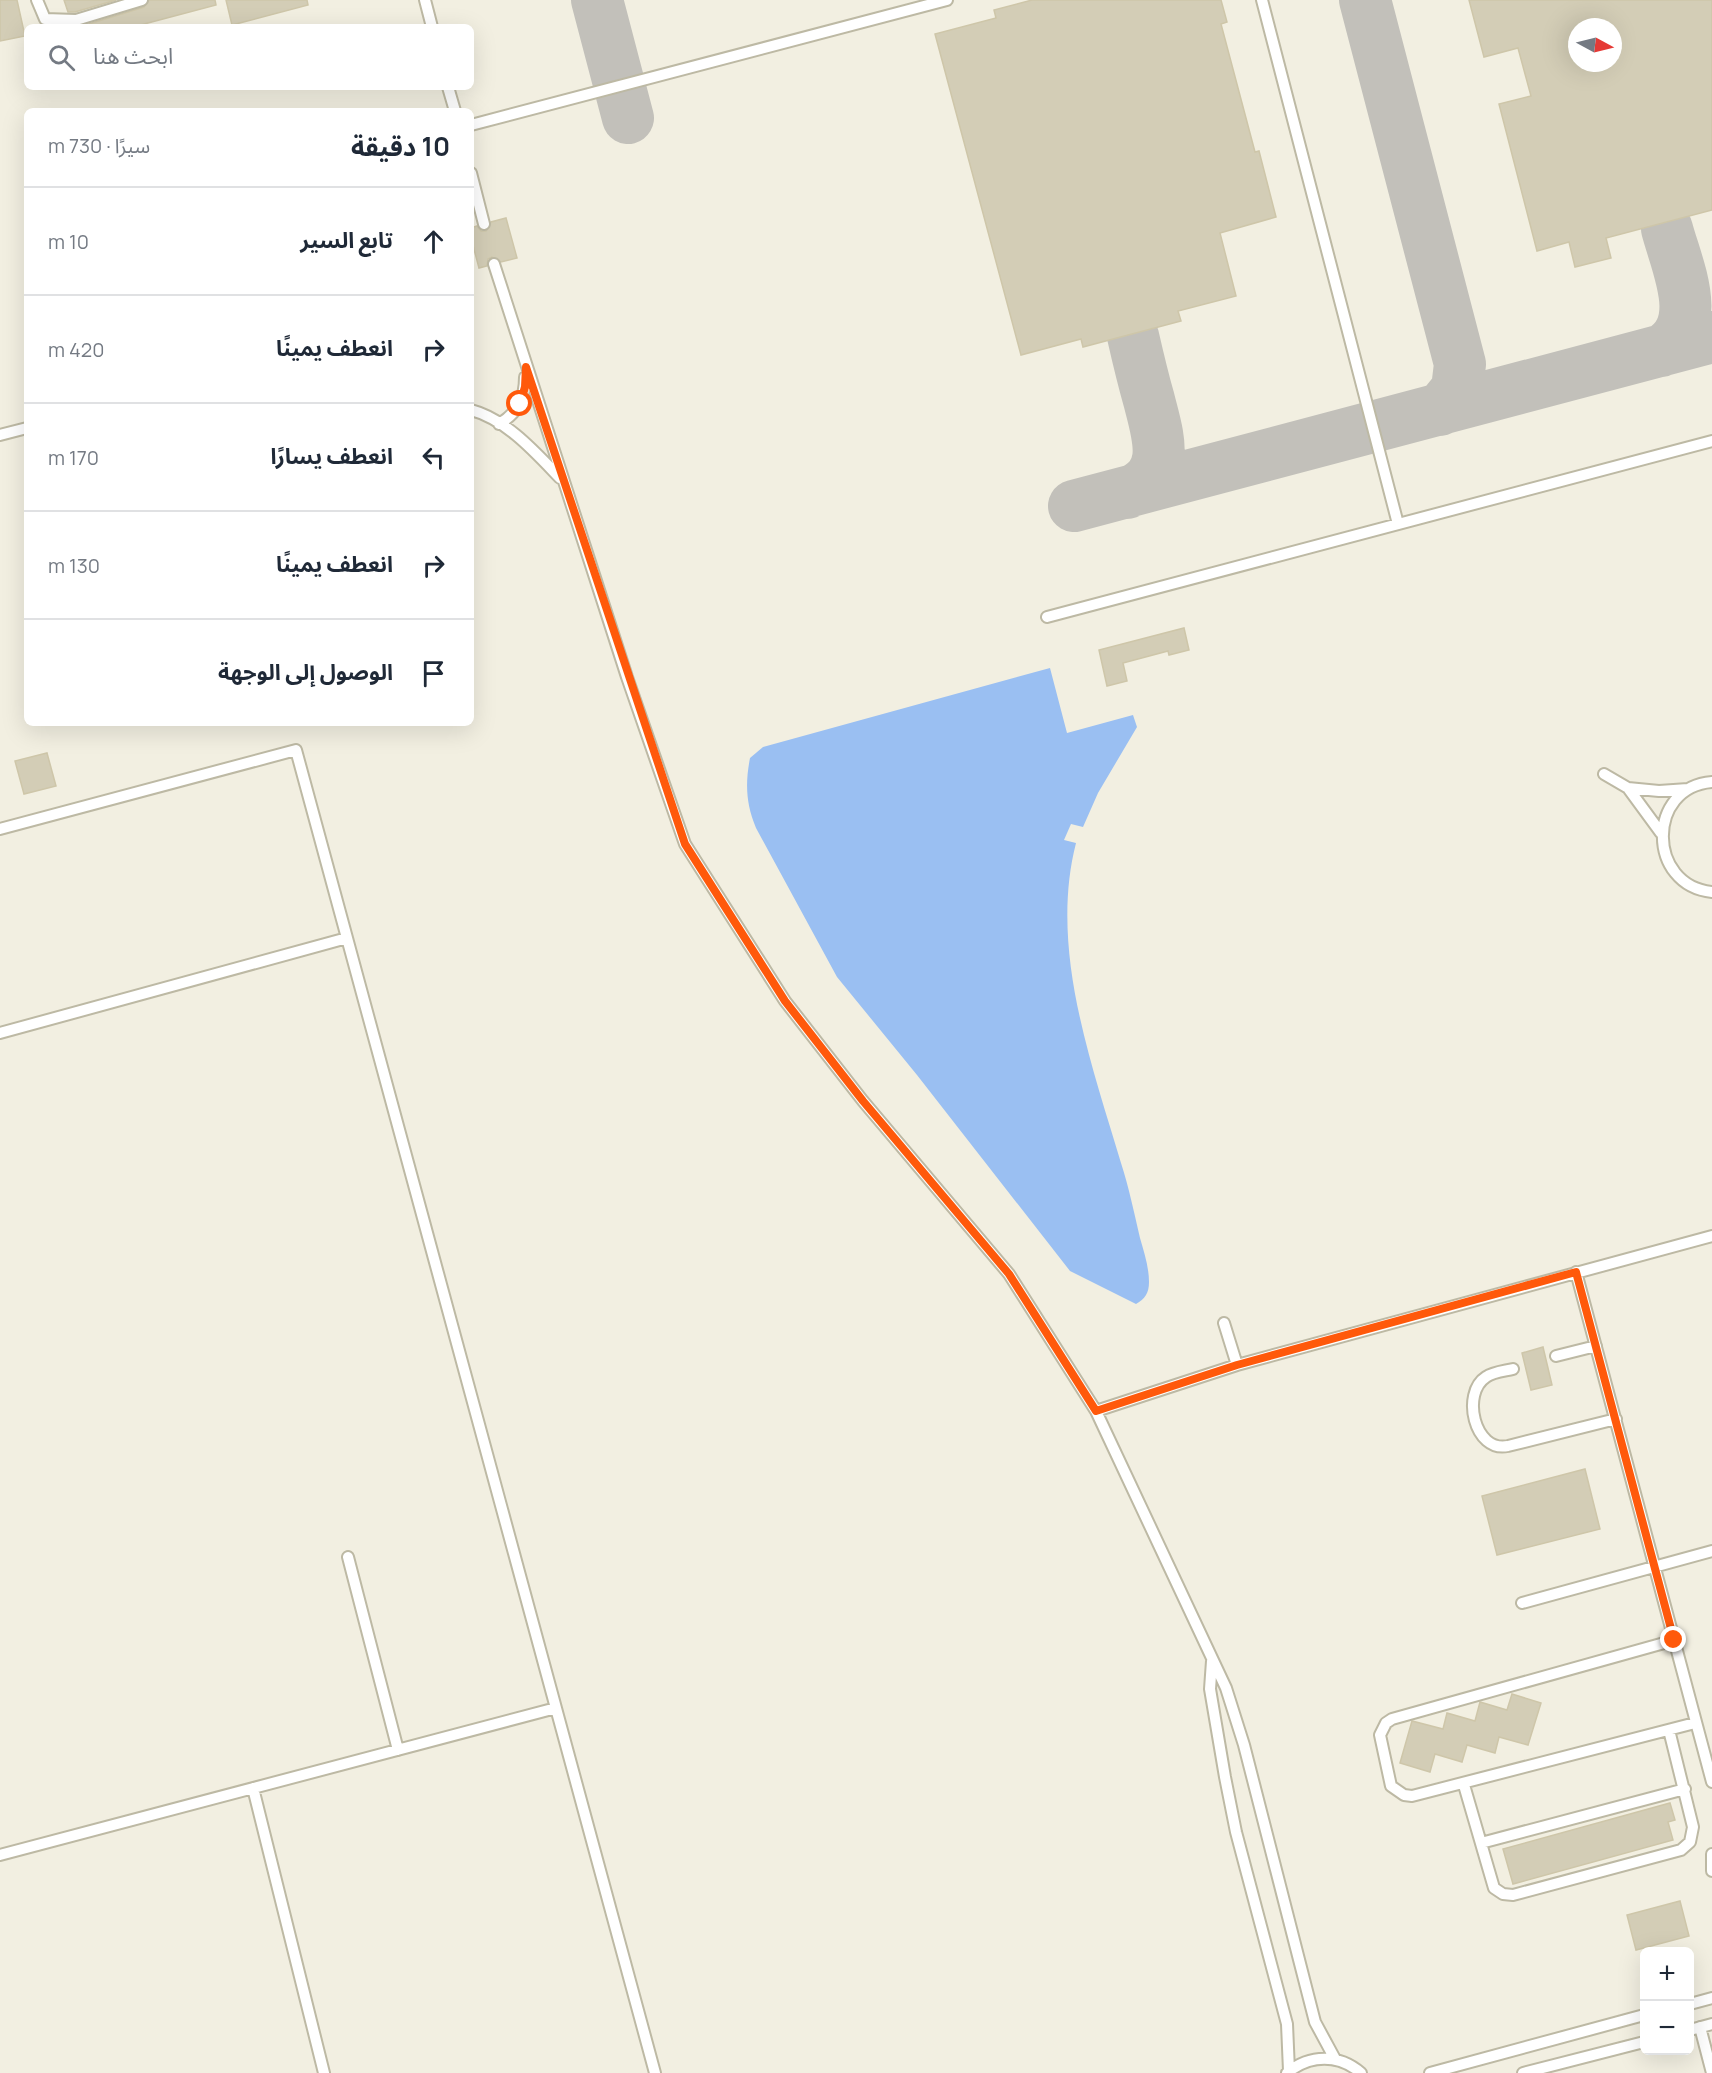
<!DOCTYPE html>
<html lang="ar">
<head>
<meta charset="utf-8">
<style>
	body { margin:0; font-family:Manrope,"Noto Sans Arabic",sans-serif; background:#f6f6f7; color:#1f2937; direction:rtl }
	.controls { position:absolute; right:18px; bottom:18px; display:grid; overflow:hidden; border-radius:9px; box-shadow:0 6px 24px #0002 }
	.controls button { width:54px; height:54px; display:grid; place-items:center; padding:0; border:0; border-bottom:2px solid #e0e1e3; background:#fff; color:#1f2937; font:30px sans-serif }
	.compass { position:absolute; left:1568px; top:18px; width:54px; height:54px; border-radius:50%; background:#fff; box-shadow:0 6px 24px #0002; rotate:97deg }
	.stop { position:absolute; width:18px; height:18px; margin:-14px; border:4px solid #ff590b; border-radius:50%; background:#fff }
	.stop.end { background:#ff590b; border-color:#fff; box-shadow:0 2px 6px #0008 }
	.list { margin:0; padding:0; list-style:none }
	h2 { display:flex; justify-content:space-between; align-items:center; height:78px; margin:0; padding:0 24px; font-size:26px }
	h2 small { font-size:20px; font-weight:400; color:#747a83 }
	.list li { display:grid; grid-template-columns:39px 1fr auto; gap:18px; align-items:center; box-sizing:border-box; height:108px; padding:0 24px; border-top:2px solid #e0e1e3 }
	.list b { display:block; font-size:22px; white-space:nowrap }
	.list em { font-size:20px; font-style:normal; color:#747a83 }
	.icon { flex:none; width:33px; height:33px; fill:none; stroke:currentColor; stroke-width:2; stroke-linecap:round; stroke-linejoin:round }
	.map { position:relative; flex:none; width:1712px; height:2073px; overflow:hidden; direction:ltr }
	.search { position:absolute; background:#fff; box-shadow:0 6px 24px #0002; left:24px; top:24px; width:450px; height:66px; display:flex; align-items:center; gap:15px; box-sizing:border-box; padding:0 21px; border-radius:9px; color:#747a83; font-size:22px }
	.panel { position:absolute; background:#fff; box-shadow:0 6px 24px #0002; left:24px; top:108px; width:450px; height:618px; border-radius:9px; direction:rtl }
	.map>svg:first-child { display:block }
	.water { fill:#9abff2 }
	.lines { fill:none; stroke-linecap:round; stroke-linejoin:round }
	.taxiway { stroke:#c2c0ba; stroke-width:52 }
	.building { fill:#d3cdb6; stroke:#cec6a9; stroke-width:1.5; fill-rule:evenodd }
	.service-casing { stroke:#bdb9a4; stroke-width:14 }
	.service { stroke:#fff; stroke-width:10 }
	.route { stroke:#ff590b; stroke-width:8 }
</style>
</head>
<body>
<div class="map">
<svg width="1712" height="2073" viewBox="0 0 1712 2073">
	<rect width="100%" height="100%" fill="#f2efe1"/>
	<path class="water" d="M1050,668L1067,733L1133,715L1137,727L1098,793L1083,827L1071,824L1064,840L1076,843C1049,948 1091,1062 1121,1163C1129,1188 1134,1212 1140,1238C1144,1252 1149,1267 1149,1282C1149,1293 1145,1299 1136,1304L1070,1271L917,1075L837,977L756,828C746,804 745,784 750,758L763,747Z"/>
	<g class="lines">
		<path class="taxiway" d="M597,0L628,118
			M1365,0L1460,364L1457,389L1440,410
			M1661,351C1706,325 1677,267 1667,229
			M1127,493C1173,475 1158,436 1149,400C1143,379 1138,358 1133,336
			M1074,506L1712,337"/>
	</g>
	<path class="building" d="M0,0H17L25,36L0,41Z
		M64,0H116L75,12H68Z
		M149,0H215L216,5L133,27H79L144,7Z
		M226,0H307L308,5L232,25Z
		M1032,0H1221L1227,22L1221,24L1255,152L1259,151L1276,217L1220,233L1236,296L1178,311L1181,321L1083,347L1081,339L1021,355L935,34L996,18L994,10Z
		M1469,0H1712V210L1606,238L1611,258L1575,267L1569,242L1537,251L1499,104L1531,96L1518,48L1484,57ZM1577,27H1613V63H1577Z
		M506,218L517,258L501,262L492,257L488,259L487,266L479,268L471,238V228L477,226L481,231H486L491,222Z
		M1184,628L1189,650L1169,655L1168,651L1123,663L1127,681L1107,686L1099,650Z
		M47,753L56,786L24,794L15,761Z
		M1543,1347L1552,1385L1531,1390L1522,1353Z
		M1585,1469L1600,1529L1497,1555L1482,1496Z
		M1512,1694L1541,1703L1528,1745L1499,1737L1495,1753L1467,1745L1462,1762L1435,1754L1430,1772L1400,1763L1412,1721L1443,1729L1447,1713L1475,1721L1480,1702L1507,1710Z
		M1670,1803L1675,1820L1668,1822L1673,1840L1513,1884L1503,1849Z
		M1680,1901L1689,1936L1636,1950L1627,1915Z"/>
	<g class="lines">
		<g class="service-casing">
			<path id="service" d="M37,0L45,19L76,20L142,0
				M425,0L432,27
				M1262,0L1398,524
				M448,87L455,111
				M471,125L947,0
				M471,173L484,224
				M494,264L627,677L685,844L785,1001L863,1101L1009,1274L1096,1411L1226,1688L1244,1745L1315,2022L1335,2059
				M471,410C506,419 536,453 560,478
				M499,424C518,413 525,398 525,377
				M0,435L27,428
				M1047,617L1712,441
				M1604,774L1628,788L1661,833
				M1712,782C1646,787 1647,886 1712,892
				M1628,788L1659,791L1688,789
				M0,829L296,750L655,2073
				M0,1033L347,938
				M1576,1272L1712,1782
				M1224,1323L1237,1365
				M1556,1356L1596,1346
				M1513,1369C1505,1371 1493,1372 1486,1377C1461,1393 1474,1453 1508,1446L1616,1419
				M1096,1411L1237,1365L1712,1236
				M348,1557L398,1750
				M1522,1603L1712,1551
				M1675,1640L1392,1719L1386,1723L1380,1735L1391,1786L1404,1795L1412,1796L1695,1723
				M1212,1661L1210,1689L1225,1777L1236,1832L1287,2024L1289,2071
				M1464,1785L1494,1888L1503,1894L1513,1895L1681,1850L1690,1842L1693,1827L1669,1730
				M253,1788L324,2073
				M1481,1843L1685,1789
				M1712,1854V1871
				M0,1855L556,1708
				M1690,2004L1712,1998
				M1700,2027L1712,2073
				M1690,2030L1712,2024
				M1287,2073C1310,2054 1339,2054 1361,2073
				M1430,2073L1644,2015
				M1523,2073L1644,2042"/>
		</g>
		<use href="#service" class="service"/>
	</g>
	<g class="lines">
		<path class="route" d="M520,404L525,387L526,367L685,844L785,1001L863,1101L1009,1274L1096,1411L1237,1365L1576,1272L1674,1640"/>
	</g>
</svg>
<div class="controls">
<button>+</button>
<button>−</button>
</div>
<svg class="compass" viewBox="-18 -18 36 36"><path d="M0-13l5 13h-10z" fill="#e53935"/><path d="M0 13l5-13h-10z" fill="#747a83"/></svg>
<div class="stop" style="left:520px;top:404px"></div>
<div class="stop end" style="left:1674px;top:1640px"></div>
<div class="search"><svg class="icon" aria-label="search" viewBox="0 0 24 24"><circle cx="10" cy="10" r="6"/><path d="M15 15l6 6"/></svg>ابحث هنا</div>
<section class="panel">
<h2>10 دقيقة<small>سيرًا · 730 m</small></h2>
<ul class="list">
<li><svg class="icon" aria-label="ahead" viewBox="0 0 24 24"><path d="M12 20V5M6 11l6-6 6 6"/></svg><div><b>تابع السير</b></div><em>10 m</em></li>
<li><svg class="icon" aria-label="right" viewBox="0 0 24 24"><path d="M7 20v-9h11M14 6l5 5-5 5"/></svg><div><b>انعطف يمينًا</b></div><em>420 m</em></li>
<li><svg class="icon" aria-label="left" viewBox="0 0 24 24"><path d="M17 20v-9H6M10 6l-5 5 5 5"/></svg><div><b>انعطف يسارًا</b></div><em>170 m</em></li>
<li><svg class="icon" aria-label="right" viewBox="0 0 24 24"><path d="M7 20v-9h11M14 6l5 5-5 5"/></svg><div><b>انعطف يمينًا</b></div><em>130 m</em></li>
<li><svg class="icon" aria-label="arrive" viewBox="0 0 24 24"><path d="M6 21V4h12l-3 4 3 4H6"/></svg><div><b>الوصول إلى الوجهة</b></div></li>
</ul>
</section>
</div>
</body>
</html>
